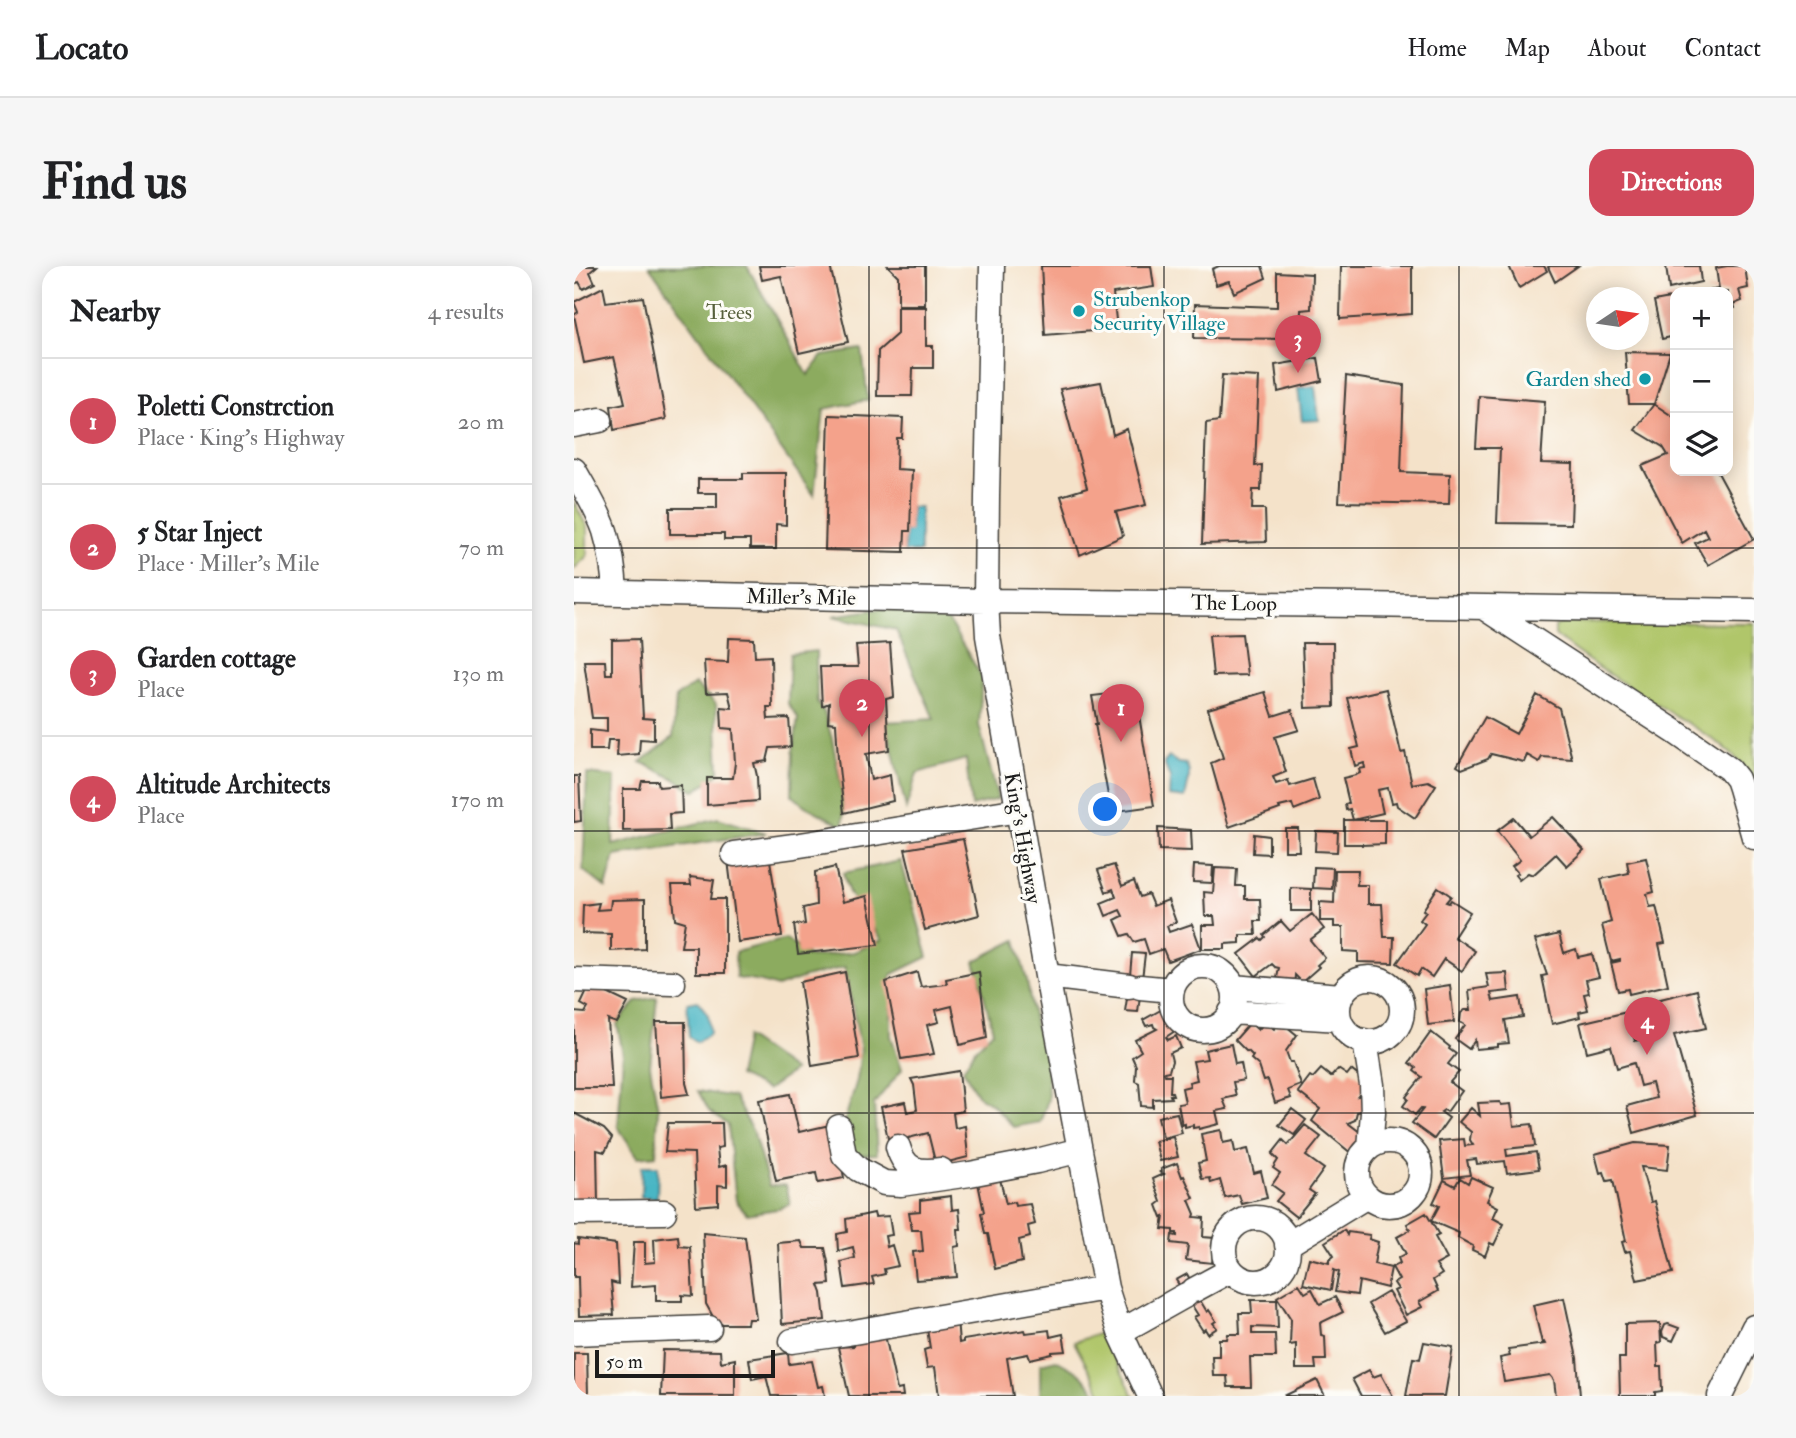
<!DOCTYPE html>
<html lang="en">
<head>
<meta charset="utf-8">
<style>
	body { margin:0; font-family:"IM FELL Double Pica",serif; background:#f6f6f6; color:#202124 }
	.controls { position:absolute; right:21px; top:21px; display:grid; overflow:hidden; border-radius:14px; box-shadow:0 4px 18px #0003 }
	.controls button { width:63px; height:63px; display:grid; place-items:center; padding:0; border:0; border-bottom:2px solid #e0e0e0; background:#fff; color:#202124; font:35px sans-serif }
	.compass { position:absolute; left:1012px; top:21px; width:63px; height:63px; border-radius:50%; background:#fff; box-shadow:0 4px 18px #0003; rotate:77deg }
	.scale { position:absolute; left:21px; bottom:18px; width:180px; box-sizing:border-box; padding-left:7px; border:4px solid #1c1c1c; border-top:0; font-size:19px; line-height:24px; white-space:nowrap; color:#1c1c1c; -webkit-text-stroke:5px #fdfcf7; paint-order:stroke }
	.you { position:absolute; left:532px; top:544px; width:24px; height:24px; margin:-18px; border:5px solid #fff; border-radius:50%; background:#1a73e8; box-shadow:0 0 0 10px #1a73e833 }
	.badge { display:grid; place-items:center; width:46px; height:46px; border-radius:50%; background:#d1495b; color:#fff; font-size:23px; font-weight:700 }
	.pin { position:absolute; translate:-50% -58px; filter:drop-shadow(0 2px 4px #0008) }
	.pin::after { content:''; position:absolute; top:37px; width:24px; height:21px; background:inherit; clip-path:polygon(0 0,100% 0,50% 100%) }
	.list { margin:0; padding:0; list-style:none }
	h2 { display:flex; justify-content:space-between; align-items:center; height:91px; margin:0; padding:0 28px; font-size:30px }
	h2 small { font-size:23px; font-weight:400; color:#757577 }
	.list li { display:grid; grid-template-columns:46px 1fr auto; gap:21px; align-items:center; box-sizing:border-box; height:126px; padding:0 28px; border-top:2px solid #e0e0e0 }
	.list b { display:block; font-size:26px; white-space:nowrap }
	.list p { margin:0; font-size:23px; white-space:nowrap; color:#757577 }
	.list em { font-size:23px; font-style:normal; color:#757577 }
	.icon { flex:none; width:38px; height:38px; fill:none; stroke:currentColor; stroke-width:2; stroke-linecap:round; stroke-linejoin:round }
	.map { position:relative; flex:none; width:1180px; height:1130px; overflow:hidden; border-radius:21px }
	header { display:flex; align-items:center; gap:42px; box-sizing:border-box; height:98px; padding:0 35px; background:#fff; border-bottom:2px solid #e0e0e0 }
	header strong { font-size:33px }
	nav { display:flex; gap:38px; margin-inline-start:auto; font-size:24px }
	.intro { display:flex; align-items:center; justify-content:space-between; box-sizing:border-box; height:168px; padding:0 42px }
	h1 { margin:0; font-size:49px }
	.button { padding:18px 32px; border-radius:21px; background:#d1495b; color:#fff; font-size:24px; font-weight:700 }
	main { display:flex; gap:42px; padding:0 42px }
	aside { flex:1; background:#fff; border-radius:21px; box-shadow:0 4px 18px #0003 }
	.map>svg:first-child { display:block }
	.green { fill:#b0c66b; stroke:#667144; stroke-width:2 }
	.forest { fill:#8cab5f; stroke:#54643e; stroke-width:2 }
	.water { fill:#49b6c4; stroke:#326970; stroke-width:2 }
	.building { fill:#f4a28b }
	.lines { fill:none; stroke-linecap:round; stroke-linejoin:round }
	.minor-casing { stroke:#3c3a36; stroke-width:27 }
	.minor { stroke:#fff; stroke-width:24 }
	.grid { fill:none; stroke:#1c1c1c; stroke-width:2; stroke-opacity:0.55 }
	.culture-dot { fill:#0f9aa8; stroke:#fdfcf7; stroke-width:2.5 }
	.labels { text-anchor:middle; stroke-width:6; stroke-linejoin:round; paint-order:stroke }
	.culture-label { font-size:21px; fill:#0d838f; stroke:#fdfcf7; text-anchor:start }
	.park-label { font-size:21px; fill:#57603c; stroke:#fdfcf7 }
	.street-label { font-size:21px; fill:#1c1c1c; stroke:#fdfcf7 }
</style>
</head>
<body>
<header>
<strong>Locato</strong>
<nav><a>Home</a><a>Map</a><a>About</a><a>Contact</a></nav>
</header>
<div class="intro"><h1>Find us</h1><a class="button">Directions</a></div>
<main>
<aside>
<h2>Nearby<small>4 results</small></h2>
<ul class="list">
<li><span class="badge">1</span><div><b>Poletti Constrction</b><p>Place · King's Highway</p></div><em>20 m</em></li>
<li><span class="badge">2</span><div><b>5 Star Inject</b><p>Place · Miller's Mile</p></div><em>70 m</em></li>
<li><span class="badge">3</span><div><b>Garden cottage</b><p>Place</p></div><em>130 m</em></li>
<li><span class="badge">4</span><div><b>Altitude Architects</b><p>Place</p></div><em>170 m</em></li>
</ul>
</aside>
<div class="map">
<svg width="1180" height="1130" viewBox="0 0 1180 1130">
	<rect width="100%" height="100%" fill="#fdfcf7"/>
	<filter id="ink" filterUnits="userSpaceOnUse"><feTurbulence type="fractalNoise" baseFrequency=".0143" numOctaves="2"/><feDisplacementMap in="SourceGraphic" scale="14" xChannelSelector="R" yChannelSelector="G"/><feConvolveMatrix kernelMatrix="1 2 1 2 8 2 1 2 1" color-interpolation-filters="sRGB"/></filter>
	<filter id="wash" filterUnits="userSpaceOnUse"><feTurbulence type="fractalNoise" baseFrequency=".00686" numOctaves="4" result="noise"/><feDisplacementMap in="SourceGraphic" scale="28" xChannelSelector="R" yChannelSelector="G"/><feGaussianBlur stdDeviation="1.57" result="paint"/><feColorMatrix in="noise" values="0 0 0 0 0 0 0 0 0 0 0 0 0 0 0 0 0 1.4 0 .05"/><feComposite in="paint" operator="in"/></filter>
	<g filter="url(#wash)">
		<rect width="100%" height="100%" fill="#f4e2c9"/>
		<path class="green" d="M0,236L13,261V290L0,303Z
			M991,356L1180,357V517C1166,485 1122,463 1094,445C1056,421 1015,398 981,369V360Z
			M527,1067L560,1130H529L500,1076Z"/>
		<path class="forest" d="M75,0H173L234,109L248,90L288,84L294,134L250,143L240,229Z
			M362,334L408,411L405,459L424,533L397,540L392,493L343,507L332,543L312,456L360,453L322,364L259,350Z
			M242,385L243,437L250,446L258,473L267,520L270,547L269,560L231,540L218,529L219,487L224,452L214,438L216,388Z
			M121,418L142,438L145,507L121,525L99,512L67,496L99,471L102,431Z
			M13,508L41,511L39,579L144,552L192,567L41,590L32,622L9,604Z
			M327,595L354,691L317,709V770L328,803L300,838L303,888L279,889L270,857L283,814L287,784L271,701L231,711L203,721L187,716L162,712L161,686L212,673L236,691L280,686L308,674L275,627L269,607Z
			M442,674L453,715L460,756L473,792L474,834L466,856L439,861L419,839L403,829L389,803L402,782L419,765L401,695Z
			M83,731L76,800L84,843L82,889L64,891L44,861L49,789L43,757L63,735Z
			M172,771L220,805L193,824L164,810Z
			M124,825L160,831L179,866L195,920L212,919L216,938L203,943L173,948L162,935L154,859L135,845Z
			M482,1094L507,1108L525,1130H466V1098Z"/>
		<path class="water" d="M741,120L745,154L728,155L724,122Z
			M337,241H346V286H330L331,265H336Z
			M595,491L605,497L612,498L615,506V513L611,532L595,530L596,512L590,497Z
			M124,735L134,749L136,767L123,776L115,771L113,737Z
			M68,900H84L83,932L67,931Z"/>
		<g id="blocks">
			<path class="building" d="M0,0H23L16,6L21,17L9,23L5,16L0,18Z
				M185,0H256L274,76L225,87L207,10L188,14Z
				M314,0H351V39H324V10Z
				M467,0H577L580,21L539,27L543,63L471,69Z
				M645,0H688L692,12L660,27L655,15L642,19L638,3Z
				M767,0H838V48L766,53Z
				M935,0H970L973,5L945,22Z
				M976,0H1004L981,16L974,1Z
				M1092,0H1125L1127,16L1095,23Z
				M1153,0H1171L1174,22L1165,24L1168,35L1160,38L1161,42L1154,43V26H1134L1133,25L1145,23L1142,2Z
				M703,6L738,8L737,43L727,44L726,73L620,72L621,38L703,41Z
				M29,21L32,36L69,31L92,153L40,164L37,140L51,137L40,91L10,97L0,49L4,46L0,36Z
				M1101,31V70L1088,73L1080,35Z
				M323,41H352V80H359V102H339L338,130H303L304,85L323,68Z
				M1051,86L1096,87L1080,138H1055Z
				M744,92L748,115L704,126L701,99Z
				M648,109L685,111L681,200L688,199L687,224H679L678,243H691L692,276L628,278L632,157L645,155Z
				M772,110L830,119L827,206L876,208L875,238L765,236Z
				M527,116L539,169L553,163L572,239L542,246L549,270L506,289L487,230L513,222L486,123Z
				M905,130L971,135L967,197L999,198L997,258L923,257L926,182H902Z
				M1080,138L1101,152V205H1143L1180,273L1134,299L1121,277L1134,271L1130,263L1108,277L1068,200L1094,189L1089,181L1061,164Z
				M255,149L329,152L328,172H323L322,203L338,204L336,265H331L330,286L251,284Z
				M169,207H212V259L202,258V283H176V274H150V268H96V242H143V227H124V213H169Z
				M668,368L673,409L639,410L635,369Z
				M155,372L180,373L181,391L197,390L198,441H193L194,453L215,452L217,481L196,482L193,495L180,497L183,510L184,535L133,539V512H159L161,497L159,463L148,462L147,441L158,442L154,426L132,427L130,395L154,396Z
				M65,373L69,452L80,453V474L66,473L65,488L43,490L44,474H34L33,484H16V464L33,466V452H18L10,395H31L32,408H38V374Z
				M316,377L320,431L312,433L315,484L292,488L297,514L316,509L319,535L270,547L264,493L262,457L254,456L255,437L248,440L246,401H284L282,379Z
				M728,377H759L760,441L731,442Z
				M812,423L827,487L831,486L838,518L854,515L862,519L841,552L823,540L822,536L818,537L814,522L804,524L809,547L779,554L776,543L772,544L771,538L775,537L769,512L782,509L786,507L785,503L791,502L790,497L781,500L777,483L785,481L773,432Z
				M561,425L580,540L537,546L521,458H523L518,430Z
				M691,426L699,450L718,444L725,464L701,471L712,506L699,511L702,518L714,514L716,520L739,513L745,534L720,544L718,538L705,541L706,543L655,561L637,497L649,492L634,443Z
				M963,429L985,442L998,493L968,491L965,496L953,489L950,496L917,488L914,493L888,503L883,500L911,451L942,468Z
				M0,510H5L7,555L0,556Z
				M68,515H84L85,521L107,519L108,547L95,548L96,564L49,565V523H66Z
				M979,551L1010,584L993,600L982,588L959,609L954,607L945,614L941,609L944,607L938,600L946,594L923,565L940,552L955,570Z
				M770,554H811V578L788,579V578H770Z
				M584,562L617,564L618,585L585,584Z
				M711,562H724L725,585H711Z
				M742,565L764,566L763,586L741,585Z
				M680,568L695,570V588L679,587Z
				M389,573L405,649L351,664L331,583Z
				M195,588L208,670L164,676L154,594Z
				M1072,592L1080,626L1073,628L1076,641L1082,640L1091,677L1085,678L1094,719L1055,728L1054,723L1044,725L1037,697L1046,695V693L1037,695L1028,659L1037,656L1027,613L1055,607L1053,596Z
				M540,599L548,620L560,615L566,631L574,628L579,640L594,634L602,656L593,660L595,666L618,658L627,683L594,695L589,683L575,688L570,673L560,676L555,668L548,670L541,654L549,650L546,644L532,650L527,637L542,631L539,623L532,626L524,604Z
				M620,599L639,600L638,617L619,616Z
				M261,601L269,636L293,630L304,679L224,688L220,659L231,658L229,642L242,639L241,606Z
				M740,601L759,602L758,623L739,622Z
				M641,602L663,603L662,620H671V633H686L687,655H681L682,669H666V677L651,678V683H628V659H641L640,650H631L630,626L639,627Z
				M761,604H784L783,619H794V638H808L810,671H820L819,697L784,696V686L769,685V661H760V655H746V636L760,637Z
				M116,611L140,614L137,633H151V707H122V681H107L111,656L101,653L98,619H117Z
				M864,621L877,630L872,636L875,637L877,634L896,646L880,671L901,685L888,705L870,693L858,711L847,703L843,710L823,697L851,658L846,654L852,646L849,644Z
				M717,622L737,623V645H717Z
				M71,633V683L37,685V668L8,667L9,639L25,637L23,644L36,643L37,634Z
				M738,648L750,663L736,674L751,692L743,699L745,701L728,716L721,709L720,719L702,717L705,702L701,701L698,698L682,710L665,688L686,672L688,674L691,671L690,669L707,655L716,665Z
				M985,668L990,687L1002,683L1004,691L1018,688L1025,711L1012,714L1015,727L1010,728L1014,744L1005,746L1006,751L978,758L968,710L973,709L961,674Z
				M558,687L571,688L564,746L551,745L555,720Z
				M271,706L285,792L238,800L226,716Z
				M343,706L347,721L373,718L372,713L405,706L413,772L386,779L378,740L362,744L365,756L353,759L360,788L327,793L312,716Z
				M933,707L935,725L917,727L919,735L946,731L949,751L931,754L935,777L924,778V781L902,783L901,774L895,783L881,773L891,759L886,756L887,747L891,744H897L895,724L915,721L912,708Z
				M16,719L54,737L43,757L34,754L38,822H0V746L11,747L14,742L7,738Z
				M876,719L880,756L854,759L850,723Z
				M1123,724L1132,762L1100,769L1123,849L1060,867L1053,840L1082,832L1078,817L1066,820L1060,797L1043,802L1037,780L1013,786L1006,757L1053,746L1061,775L1083,768L1074,736Z
				M592,741L604,763L592,771L594,774L602,770L607,782L596,787L598,795L595,805L590,806L591,809H597L596,826H598L599,829H596L597,832L579,833V841L567,840L565,817L561,815L562,800L558,791L567,785L561,774L583,763L580,761L579,758L572,760L569,754Z
				M82,756H111L112,817L115,828L87,831Z
				M691,756L700,763L707,756L723,769L712,785L716,796H719L727,819L714,824L717,832L701,837L694,814L690,815L685,800L677,793L679,790L674,785L673,786L661,774L676,757L684,764Z
				M857,766L876,781L875,783L882,788L874,798L885,806L876,816L888,825L873,846L870,844L867,846L875,852L860,873L838,857L849,843L847,842L841,849L829,840L834,833L832,831L848,811L840,805L842,802L835,797Z
				M657,778L661,798L667,797L670,814L659,816L662,830L649,833L653,843L642,845L645,858L625,863V861L619,862V859L611,861V858L608,859L604,838L611,837L608,822L616,820L615,816L623,814L619,795L633,793L631,784Z
				M747,803L757,811L764,803L773,809L777,804L792,816V820L784,830L795,828L798,844L783,846L781,854L774,857L791,870L778,888L738,855L746,843L724,826L736,810L739,812Z
				M385,805L389,845L379,847L381,862L391,860L394,891L362,899L354,867L315,877L307,841L331,836L333,846L343,844L340,819L337,813Z
				M216,828L225,866L260,858L270,912L244,917L242,907L202,915L185,834Z
				M926,836L927,839L937,838L940,860L958,858L961,880L932,883L933,890L962,886L965,903L933,907L931,895L903,898L902,893L893,894L896,909L870,912L865,875L890,873L891,880L899,879L896,874L897,866L885,856L897,842L906,850L904,837Z
				M718,843L732,854L720,869L705,859Z
				M0,847L30,863L38,872L31,886L23,884L24,938H0Z
				M603,847L608,867L589,872L584,851Z
				M94,857H148L149,881L143,882L145,901L153,899V920L144,919V938L122,940L120,887L91,886Z
				M731,859L747,871L732,890L750,903L735,924L741,928L722,951L702,935L709,927L698,919L706,907L699,902L704,894L698,888L709,874L714,879Z
				M647,864L649,877L659,875L661,886L674,883L680,907L687,905L693,932L668,938L665,929L651,932L646,914L637,917L636,912L628,913L624,897L632,895L627,868Z
				M599,871L604,891L586,895L581,875Z
				M1061,877L1096,879L1093,904L1067,901L1077,936L1081,935L1099,1007L1063,1014L1056,985L1051,986L1048,976L1052,975L1039,914L1033,915L1030,906L1026,907L1021,888Z
				M603,897L608,911L610,910L620,932L615,934L621,948L620,951L630,952L629,971L641,972L638,997L612,994L614,979L597,977L598,969L603,970V967H599V964L588,963L590,951L588,952L583,939L587,936L579,913L590,908L586,906L588,905L587,903Z
				M897,911L919,921L913,935L924,941L919,952L930,958L920,979L916,977L911,990L898,984L899,980L884,972L885,967L857,955L865,940L859,937L870,914L881,920L886,912L894,917Z
				M426,913L432,938L440,936L441,940L456,938L461,958L454,960L456,971L445,974L448,996L421,1003L414,968H411L407,947L410,946L404,917Z
				M377,930L378,944L385,943L387,963H384L385,980L380,981L383,1011L342,1014L339,986L349,985L347,964H338L335,946L346,945V934Z
				M300,947L301,951L315,950L318,969L311,970L313,981L318,979L324,1000L310,1003L311,1008L298,1011L300,1018L271,1022L267,996L281,992L279,981L264,985L263,968L273,966L272,953Z
				M852,947L865,969L861,971L873,993L862,999L868,1008L859,1014L864,1025L845,1036L848,1041L832,1049L820,1025L824,1023L820,1017L825,1014L818,1001L826,997L824,992L832,988L823,971L836,964L833,958Z
				M770,964L773,969L774,966L796,969L795,973L804,976L800,998L817,1002L813,1022L785,1015L783,1029L761,1026L765,1006L760,1004L757,1024L729,1018L735,992L755,997V994L760,990L751,976Z
				M129,967L171,971L182,1053H174L173,1058H143L132,1038Z
				M104,970L105,980L116,981L119,1030L108,1029V1035H82V1019L57,1021L60,976H71V997L81,996L80,973Z
				M4,973L42,978L44,1018L37,1016L40,1049L5,1050L4,1011H0V977L4,978Z
				M227,975L230,982H251L254,996L256,1018L245,1019L248,1027L251,1054L208,1058L204,977Z
				M613,1008L619,1019L620,1024L633,1046L635,1044L642,1055L639,1057L643,1062L634,1068L631,1063L629,1065L620,1051L624,1049L602,1014Z
				M725,1018L731,1027L738,1023L746,1038L761,1031L769,1046L746,1057L747,1069L751,1070L752,1094H741L742,1103H722V1078L716,1079L717,1053L703,1031Z
				M814,1026L832,1055L811,1066L794,1038Z
				M990,1032L1003,1092L1006,1130H982L980,1114L976,1109L930,1116L926,1092L936,1090L934,1083L971,1078L970,1076L968,1077L959,1039Z
				M677,1034H703L704,1062L678,1061V1068H701L702,1091H676L677,1121H654L653,1110H639L638,1090H645V1073H653L654,1068H666L665,1047H678Z
				M383,1052L385,1077L389,1076V1074L451,1064L452,1067L475,1064L476,1071L489,1068L492,1085L478,1086V1088L456,1093L454,1088L433,1092L439,1130H365L361,1101L353,1102L350,1084L356,1082L352,1057Z
				M1086,1057L1087,1076L1083,1077L1084,1100H1087L1088,1125L1081,1126V1130H1046L1045,1092H1051V1058Z
				M1094,1058L1105,1062L1099,1075L1089,1071L1088,1066L1091,1059Z
				M311,1069L323,1124L328,1123L329,1130H275L264,1081L280,1080L281,1073Z
				M850,1076L879,1081L871,1130H832L839,1092L846,1093Z
				M89,1084L146,1085L147,1096L161,1093V1130H87Z
				M0,1087H13L14,1130H0Z
				M214,1087L215,1098L238,1095L244,1121L249,1120L251,1130H197L192,1110L178,1113L175,1093Z
				M795,1104L799,1111L807,1108L819,1130H787L778,1113Z
				M743,1114L751,1130H710Z"/>
		</g>
	</g>
	<g filter="url(#ink)">
		<use href="#blocks" fill-opacity="0" stroke="#3c3a36" stroke-width="2"/>
		<g class="lines">
			<g class="minor-casing">
				<path id="minor" d="M418,0L413,230L412,335L414,370L473,710L532,1022L546,1066L576,1130
					M0,159L26,154
					M0,204C11,224 24,244 31,265C37,285 40,306 41,326
					M0,326L412,335L787,339L1180,345
					M909,341L1100,465L1155,503L1163,513L1166,522L1180,571
					M160,588L220,580L445,544
					M597 732a32 32 0 1 1 64 0a32 32 0 1 1-64 0Z
					M473,710L555,720
					M764 744a32 32 0 1 1 64 0a32 32 0 1 1-64 0Z
					M0,714L99,717
					M566,721L598,724
					M659,721L767,730
					M657,746L765,753
					M791,775L798,819L799,847L796,881
					M265,861L270,889L284,903L310,917L327,918L396,908L463,895L506,884
					M783 907a32 32 0 1 1 64 0a32 32 0 1 1-64 0Z
					M324,881C331,905 344,907 367,904
					M0,947L90,946
					M650 984a32 32 0 1 1 64 0a32 32 0 1 1-64 0Z
					M713,979L793,930
					M620,1024L657,1004
					M546,1066L612,1029
					M0,1067L135,1062
					M218,1075L274,1067L532,1022
					M1146,1130L1180,1061"/>
			</g>
			<use href="#minor" class="minor"/>
		</g>
	</g>
	<path class="grid" d="M295,0V1130M590,0V1130M885,0V1130M0,282H1180M0,565H1180M0,847H1180"/>
	<g class="culture-dot">
		<circle cx="505" cy="45" r="7"/>
		<circle cx="1071" cy="113" r="7"/>
	</g>
	<g class="labels">
		<g class="culture-label">
			<text x="519" y="40">Strubenkop<tspan x="519" dy="24">Security Village</tspan></text>
			<text x="1057" y="120" text-anchor="end">Garden shed</text>
		</g>
		<g class="park-label">
			<text x="155" y="53">Trees</text>
		</g>
		<g class="street-label">
			<text transform="translate(227 331) rotate(1)" y="7">Miller's Mile</text>
			<text transform="translate(660 337) rotate(1)" y="7">The Loop</text>
			<text transform="translate(449 572) rotate(80)" y="7">King's Highway</text>
		</g>
	</g>
</svg>
<div class="controls">
<button>+</button>
<button>−</button>
<button><svg class="icon" aria-label="layers" viewBox="0 0 24 24"><path d="M12 4l9 5-9 5-9-5zM3 14l9 5 9-5"/></svg></button>
</div>
<svg class="compass" viewBox="-18 -18 36 36"><path d="M0-13l5 13h-10z" fill="#e53935"/><path d="M0 13l5-13h-10z" fill="#757577"/></svg>
<div class="scale">50 m</div>
<div class="you"></div>
<div class="pin badge" style="left:547px;top:476px">1</div>
<div class="pin badge" style="left:288px;top:471px">2</div>
<div class="pin badge" style="left:724px;top:107px">3</div>
<div class="pin badge" style="left:1073px;top:789px">4</div>
</div>
</main>
</body>
</html>
